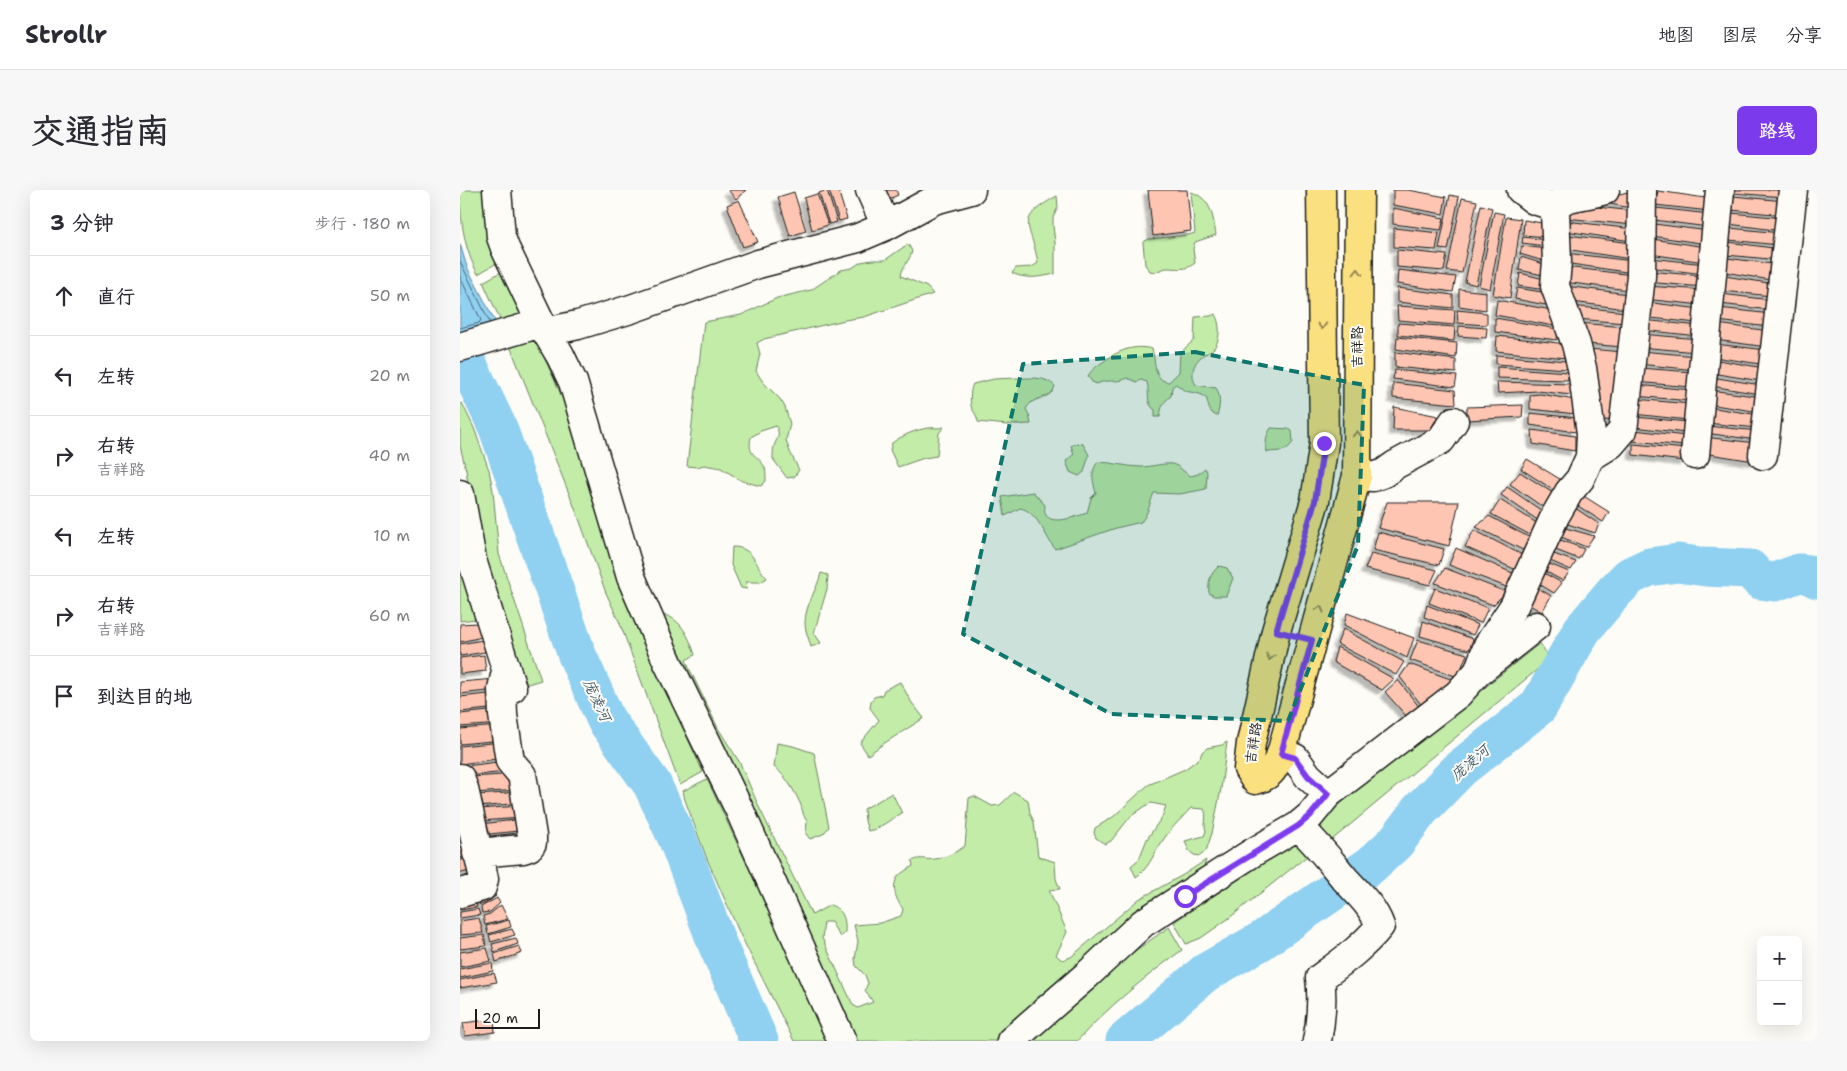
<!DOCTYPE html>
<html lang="zh">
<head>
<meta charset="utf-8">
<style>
	body { margin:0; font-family:"Shantell Sans","LXGW WenKai TC",sans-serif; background:#f7f7f7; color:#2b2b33 }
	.controls { position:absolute; right:15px; bottom:15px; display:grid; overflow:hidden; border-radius:8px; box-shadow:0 5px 20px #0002 }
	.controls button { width:45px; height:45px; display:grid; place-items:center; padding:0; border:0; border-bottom:1px solid #e1e1e2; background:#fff; color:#2b2b33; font:25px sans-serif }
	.scale { position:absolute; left:15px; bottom:12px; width:65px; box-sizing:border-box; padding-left:5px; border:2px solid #1c1c1c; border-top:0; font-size:14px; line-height:18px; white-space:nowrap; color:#1c1c1c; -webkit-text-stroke:4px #fdfcf7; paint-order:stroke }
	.stop { position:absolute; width:15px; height:15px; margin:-11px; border:4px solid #7c3aed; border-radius:50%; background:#fff }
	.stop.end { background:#7c3aed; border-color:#fff; box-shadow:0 1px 5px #0008 }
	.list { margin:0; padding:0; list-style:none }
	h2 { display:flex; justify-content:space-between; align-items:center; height:65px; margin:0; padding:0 20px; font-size:21px }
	h2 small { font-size:16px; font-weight:400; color:#7c7c81 }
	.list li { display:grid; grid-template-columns:32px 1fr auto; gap:15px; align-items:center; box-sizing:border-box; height:80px; padding:0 20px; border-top:1px solid #e1e1e2 }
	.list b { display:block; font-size:19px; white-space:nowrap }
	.list p { margin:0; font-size:16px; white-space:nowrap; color:#7c7c81 }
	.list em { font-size:16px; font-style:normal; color:#7c7c81 }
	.icon { flex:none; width:28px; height:28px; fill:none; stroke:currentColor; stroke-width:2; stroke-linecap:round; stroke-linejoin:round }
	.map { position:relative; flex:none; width:1357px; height:851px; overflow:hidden; border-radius:8px }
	header { display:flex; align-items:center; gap:30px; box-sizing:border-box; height:70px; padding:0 25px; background:#fff; border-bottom:1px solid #e1e1e2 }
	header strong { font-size:24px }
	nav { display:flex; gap:28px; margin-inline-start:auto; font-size:18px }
	.intro { display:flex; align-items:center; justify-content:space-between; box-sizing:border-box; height:120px; padding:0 30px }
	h1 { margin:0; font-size:35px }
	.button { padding:12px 22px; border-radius:8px; background:#7c3aed; color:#fff; font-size:18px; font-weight:700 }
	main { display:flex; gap:30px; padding:0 30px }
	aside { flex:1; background:#fff; border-radius:8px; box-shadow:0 5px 20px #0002 }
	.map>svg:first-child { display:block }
	.green { fill:#c2eca8; stroke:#6f8462 }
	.water { fill:#90d0f1; stroke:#62889c }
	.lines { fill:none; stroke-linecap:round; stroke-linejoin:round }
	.shore { stroke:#4a6471; stroke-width:1 }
	.river { stroke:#90d0f1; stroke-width:39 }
	.building { fill:#fec6b2; stroke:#1c1c1c; filter:url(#shadow) }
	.minor-casing { stroke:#1c1c1c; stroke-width:31 }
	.major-casing { stroke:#1c1c1c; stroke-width:31 }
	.minor { stroke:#fdfcf7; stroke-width:28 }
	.major { stroke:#fbe080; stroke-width:28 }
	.oneway { stroke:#978853 }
	.route { stroke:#7c3aed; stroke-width:6 }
	.marked { fill:#0f766e; fill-opacity:0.2; stroke:#0f766e; stroke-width:4; stroke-dasharray:10 6; stroke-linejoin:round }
	.labels { text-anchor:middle; stroke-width:4; stroke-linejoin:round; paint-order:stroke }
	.street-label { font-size:14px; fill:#1c1c1c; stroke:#fdfcf7 }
	.water-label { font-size:15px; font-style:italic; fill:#455b67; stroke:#fdfcf7 }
</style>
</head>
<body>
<header>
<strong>Strollr</strong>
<nav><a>地图</a><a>图层</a><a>分享</a></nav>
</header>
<div class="intro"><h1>交通指南</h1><a class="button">路线</a></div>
<main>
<aside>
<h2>3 分钟<small>步行 · 180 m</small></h2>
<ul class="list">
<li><svg class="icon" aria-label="ahead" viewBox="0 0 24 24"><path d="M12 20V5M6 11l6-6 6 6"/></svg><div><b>直行</b></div><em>50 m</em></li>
<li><svg class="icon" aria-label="left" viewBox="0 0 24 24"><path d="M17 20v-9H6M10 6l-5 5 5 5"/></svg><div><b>左转</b></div><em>20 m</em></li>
<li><svg class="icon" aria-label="right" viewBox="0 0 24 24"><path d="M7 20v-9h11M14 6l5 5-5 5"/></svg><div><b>右转</b><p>吉祥路</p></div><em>40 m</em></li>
<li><svg class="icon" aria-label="left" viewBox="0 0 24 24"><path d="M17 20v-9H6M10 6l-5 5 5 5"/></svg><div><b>左转</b></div><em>10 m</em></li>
<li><svg class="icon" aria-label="right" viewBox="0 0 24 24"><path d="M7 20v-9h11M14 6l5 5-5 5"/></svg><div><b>右转</b><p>吉祥路</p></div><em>60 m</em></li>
<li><svg class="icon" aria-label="arrive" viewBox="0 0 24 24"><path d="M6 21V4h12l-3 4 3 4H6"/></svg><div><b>到达目的地</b></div></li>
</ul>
</aside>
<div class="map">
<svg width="1357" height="851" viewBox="0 0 1357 851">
	<defs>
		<filter id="shadow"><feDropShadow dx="-4.5" dy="4.5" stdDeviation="1" flood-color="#0004"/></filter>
	</defs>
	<rect width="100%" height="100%" fill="#fdfcf7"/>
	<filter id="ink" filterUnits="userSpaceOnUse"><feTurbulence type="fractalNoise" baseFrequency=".02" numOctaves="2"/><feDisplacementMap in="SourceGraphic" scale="10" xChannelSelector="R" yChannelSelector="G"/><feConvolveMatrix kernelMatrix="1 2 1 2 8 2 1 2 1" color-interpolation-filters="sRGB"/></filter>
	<g filter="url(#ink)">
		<path class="green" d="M0,0H23L26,40L37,73L18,84C4,59 0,29 0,0Z
			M731,2C751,8 753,26 756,45L735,52L733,59L735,73C725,81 719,78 707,78C703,78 699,81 695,82L690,81L685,75L683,52L689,49L728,45L735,43Z
			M597,6L598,17L593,28V36L595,52V84C580,87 566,90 552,83L556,78L572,77L578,73C571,32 553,31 597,6Z
			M448,54L452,61C450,71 442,76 441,86L467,97L473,104L404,127L385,130L304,149L297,153L300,164L296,181L303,192L320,209L325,217L330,234L326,250L330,262L339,280L334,287L327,288L313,269C313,265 313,260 314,256C317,248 321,245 316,236L301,241L291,247C287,268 298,263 305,278C306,282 306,287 306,291L301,296L282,291L261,278L244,275L237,277L227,276L244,132L281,125L317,108L351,100L381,80L392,78L401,72L412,70H425Z
			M41,82L62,125L44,138L23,92Z
			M755,124C761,134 761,153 751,161C748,163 744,164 741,167C733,173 730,186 736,195L756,198C761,205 760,218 757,226C748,223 749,215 746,207L740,204L725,201L716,194L712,197L711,206C703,212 701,217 700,227H695V220C685,213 690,202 687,192L681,190L677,192L667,188C655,194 648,188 637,194L632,192L628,186C632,179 637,176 643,172C657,161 674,154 692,159C696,171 693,191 709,192L719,182L720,163L734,150L735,127L751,126Z
			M74,145L104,211L125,280L196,479L243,582L220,595L159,431L146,403L118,326L48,151Z
			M556,188C571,189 583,185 595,196C592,211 572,205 566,219L569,225L571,234L547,235L518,232C517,224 513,222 511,216C510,210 510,199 513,194L534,189Z
			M2,213L14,238L29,280L33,301L39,364L81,490L61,496L13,326L6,280L0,256V214Z
			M484,237L479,243L477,266L464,268L438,277L430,260L432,253C441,246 457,239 469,238C475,237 478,239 484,237Z
			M811,238L829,239L832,241L833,252C826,263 818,261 807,262C805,252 806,246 811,238Z
			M616,253L623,254L629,265L624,282L619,286L610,282L606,271L614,264L611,256Z
			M638,272C652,272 666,277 681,277C691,277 702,273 712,274C720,276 724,283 731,286L738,284L745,278L747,282L746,299L720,304L694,303C689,314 689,323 681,332L656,338L595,359C585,346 577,321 560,318L545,326L542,307L573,302L585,315C585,318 584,321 585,323C589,337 618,326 627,323L631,308L636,303C633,292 630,281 638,272Z
			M0,345L19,431L16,429L0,431Z
			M272,357C294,357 294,374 307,388L301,392H286L287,399L281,398L271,375Z
			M1292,373L1333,379C1327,385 1312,388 1303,384C1295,380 1292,375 1282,374Z
			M759,376L767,378L773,388L766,406H754L749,403C748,391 750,384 759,376Z
			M361,383L368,385L367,399L354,443L361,453L351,457C349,449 345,441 345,433C345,415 357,400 361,383Z
			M197,424C202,425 208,425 212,428C224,435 231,452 235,465L226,470L229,478L258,538L280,573L299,617L352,725L370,715C383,719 386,729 385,742L380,747L371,732H364L362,748L393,815L398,818L413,812L405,800L408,793L405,785L396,776L395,769L398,751L394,735L420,733L441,726L443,719C437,711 431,699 437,688C439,684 448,679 453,676L452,671C462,666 466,671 475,669C486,668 496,662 505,656L509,608L514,606L532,616L540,615L554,602L568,610L570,623L574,632L578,666L595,672L596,689L600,699L589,700L607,742L596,765L602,770L611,767L679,709L723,685L746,670L742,683L612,784L537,851H390Z
			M1080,453L1090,469L867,654L861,635L865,626Z
			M440,492L452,513L464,528L423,554L408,565L400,553L419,530L410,518L411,511L414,507L422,505L424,500Z
			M767,552L761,599L752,643L746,661L740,666L734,665L729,661L725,651L744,646L746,641C743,634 748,626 744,619L731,618C720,630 708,641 700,655C692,667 688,679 676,687L671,676L679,669L687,649L702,627L706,616L691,613L684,617L670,627L651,651L645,654L636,648L634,643L635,638L653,627L688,595L725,579L740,568L742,562L747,558L762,555Z
			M317,553L333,556L354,563L369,637L363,644L350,649L346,644L347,631C342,625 343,619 340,613C334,600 325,585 314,577Z
			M247,589L313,730L366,851H334L280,744L247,669L225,610L223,601Z
			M432,603L442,623L416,639L408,641L405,631L404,619Z
			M837,651L851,663L768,729L741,748L726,754L714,732Z
			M709,737L722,760C684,788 649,816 617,851H574L665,768Z"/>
		<path class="water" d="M0,54L7,77L39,139L0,150Z"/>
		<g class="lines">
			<path class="shore" d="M0,71L30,133
				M0,87L21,130L19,133L0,138"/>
			<path class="river" d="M0,158L38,238L117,465L146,530L192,594L218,650L258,756L299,851
				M665,851L745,783L801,751L911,675L935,653L960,620L1001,578L1078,517L1122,440L1154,402L1170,386L1189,377L1218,373L1246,377L1290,379L1300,390L1315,392L1339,383L1348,384L1357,389"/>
		</g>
		<path class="building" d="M268,0H286L276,9Z
			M367,0L377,32L369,34L359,3Z
			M369,0H378L387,29L379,31Z
			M422,0H436L438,5L427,10Z
			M688,0H727L731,41L693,46Z
			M933,0H948L986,7L983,24L933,15Z
			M1273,0H1325L1324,7L1273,3Z
			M1171,1L1170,18L1137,11L1145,8Z
			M1198,1L1252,9L1250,21L1195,15Z
			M334,2L346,41L330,46L318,7Z
			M357,4L368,35L352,40L344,8Z
			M990,5L999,7L988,60L979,59Z
			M1273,6L1324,11V25L1271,20Z
			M1002,8L1017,11L1002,83L987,81Z
			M279,10L298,52L283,57L267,15Z
			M1109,14L1174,21L1172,35L1106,28Z
			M1021,15L1032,18L1016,95L1005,92Z
			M933,18L984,28L981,40L933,34Z
			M1196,18L1250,24L1248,37L1194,30Z
			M1034,22L1044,24L1030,99L1019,96Z
			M1271,23L1324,28L1322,41L1269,34Z
			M1046,27L1061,29L1050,108L1033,105Z
			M1064,30L1088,34L1087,47L1063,45Z
			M1106,31L1173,39L1171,51L1106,41Z
			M1194,34L1249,41L1247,54L1192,46Z
			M934,38L979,43L976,60L934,57Z
			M1269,38L1321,43L1319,55L1269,50Z
			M1107,45L1172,53L1171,69L1105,59Z
			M1063,47L1086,50L1085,56L1062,53Z
			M1192,49L1246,57L1244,72L1190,64Z
			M1268,52L1320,59V70L1266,65Z
			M1062,56L1086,59L1090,73L1060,64Z
			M937,60L987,65L984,81L937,77Z
			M1105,63L1173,71V83L1104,73Z
			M1061,67L1090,76L1088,86L1059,80Z
			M1190,68L1245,74L1243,84L1189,77Z
			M1267,68L1319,75L1316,91L1265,82Z
			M1105,77L1173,85L1169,100L1103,92Z
			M938,80L996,87L993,102L937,94Z
			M1187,81L1245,86L1243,97L1186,92Z
			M1060,83L1088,90L1086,100L1058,96Z
			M1265,86L1314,94L1312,106L1262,101Z
			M1105,96L1168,104L1167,119L1112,112Z
			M1186,96L1244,100L1242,115L1184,109Z
			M937,98L993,105V118L937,112Z
			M1057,98L1088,103L1091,116L1055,109Z
			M999,99L1026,102V120L999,116Z
			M1261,104L1311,110L1310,120L1260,114Z
			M1037,110L1092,120L1094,136L1035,125Z
			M1185,112L1240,119L1237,133L1182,127Z
			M937,116L995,120L994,135L938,130Z
			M1112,116L1166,122L1165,133L1117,129Z
			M1259,118L1311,124L1310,137L1257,131Z
			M997,120L1027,123V135L998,133Z
			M1035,128L1098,139L1097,150L1035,142Z
			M1183,130L1239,136L1238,146L1182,140Z
			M938,133L995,137L994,151L938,145Z
			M1119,133L1165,137L1163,157L1127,154Z
			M1257,134L1310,141L1307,157L1255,150Z
			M999,136L1027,138L1026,148L998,146Z
			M1181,144L1238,149L1237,162L1179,157Z
			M1037,146L1107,154V168L1036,161Z
			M937,147L997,153L996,168L936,159Z
			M1255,154L1307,160V175L1254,167Z
			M1129,159L1163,162L1158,231L1144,230Z
			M1181,161L1236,166L1235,180L1179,174Z
			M935,162L996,170V183L935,177Z
			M1036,165L1107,171V179L1036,174Z
			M1252,169L1304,178L1301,191L1251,183Z
			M1037,177L1108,182V190L1037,188Z
			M1179,178L1232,182L1231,197L1176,192Z
			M935,180L997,186L995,197L933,189Z
			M1251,187L1301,195L1300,204L1251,196Z
			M1037,192L1110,194L1111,205L1078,201L1038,203Z
			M933,193L995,200L996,214L933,208Z
			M1176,195L1232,200L1231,211L1175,206Z
			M1250,200L1302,207L1300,222L1248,214Z
			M1080,204L1115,210L1116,224L1070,219V205Z
			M1175,209L1230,214L1228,230L1174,224Z
			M1063,215L1062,227L1007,230V217Z
			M934,217L978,226L970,240H933Z
			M1248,217L1299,225L1298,238L1246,233Z
			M1070,223L1117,228L1116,242L1070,235Z
			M1175,227L1228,232L1226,243L1174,237Z
			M1246,236L1299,241L1297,250L1245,243Z
			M1072,240L1115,246V261L1073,254Z
			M1174,240L1226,246L1225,256L1173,251Z
			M1244,247L1296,253L1294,271L1243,263Z
			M1173,254L1226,259L1224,271L1173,265Z
			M1067,269L1108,294L1100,304L1061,279Z
			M1060,282L1096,305L1087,320L1050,294Z
			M1047,297L1085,323L1082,333L1041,305Z
			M1122,305L1149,322L1143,332L1115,314Z
			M1040,310L1083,337L1076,348L1031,324Z
			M927,312H999L989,356L918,338Z
			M1115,318L1139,334L1135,343L1105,333Z
			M1029,326L1074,350L1069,363L1016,337Z
			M1102,337L1134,346L1126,357L1099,346Z
			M1014,340L1068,368L1061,382L1005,357Z
			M918,342L984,359L979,375L913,360Z
			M1098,349L1124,359L1119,369L1093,359Z
			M996,358L1057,385L1049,398L989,375Z
			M1091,363L1116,372L1111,380L1088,370Z
			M911,364L977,380L970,395L905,379Z
			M1087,373L1109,382L1103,391L1083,380Z
			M985,378L1046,402L1033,415L975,393Z
			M1082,382L1102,393L1094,403L1076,392Z
			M1075,396L1091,406L1082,422L1066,413Z
			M975,398L1028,418L1021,433L969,413Z
			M967,415L1018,435L1013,445L964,427Z
			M887,423L954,448L947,468L884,435Z
			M963,431L1013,449L1009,460L960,446Z
			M18,433L22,447L0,452V434Z
			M883,439L944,472L936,485L877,454Z
			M23,450L25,462L0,466V454Z
			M958,450L1007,464L998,487L950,470Z
			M877,457L934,489L922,500L873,472Z
			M24,465L26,481L0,484V468Z
			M949,474L993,490L963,517L940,487Z
			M35,489L36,500L0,504V492Z
			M938,490L960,518L948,528L925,502Z
			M37,503L38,518L0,522V507Z
			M39,520L40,534L0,537V524Z
			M40,536L42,550L0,554V539Z
			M42,552L44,568L0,574V556Z
			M45,571L46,582L7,586L6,576Z
			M57,584L59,600L13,603L12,587Z
			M60,602L61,613L18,617L17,605Z
			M60,616L62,628L19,631L18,619Z
			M64,629L67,640L21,645L20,634Z
			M67,642L66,653L23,655L22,647Z
			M10,654L12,665L0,668V656Z
			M13,667L17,680L0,683V670Z
			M30,697L36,706L26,713L20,715L15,707Z
			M37,708L40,713L30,722L22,723L21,717Z
			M15,711L17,717L0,720V713Z
			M41,715L48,729L25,735L23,726L30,724Z
			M18,719L20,725L0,728V722Z
			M19,728L23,743L0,745V731Z
			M49,730L51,737L28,744L26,736Z
			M52,739L55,745L31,752L29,745Z
			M24,745L26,756L0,759V748Z
			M56,748L58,754L34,762L32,754Z
			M59,756L62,763L36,772L34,764Z
			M27,758L31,771L0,777V762Z
			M32,773L33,781L0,788V779Z
			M34,783L37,792L0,798V790Z
			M34,829L35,842L5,846L3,833Z"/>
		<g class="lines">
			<g class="minor-casing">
				<path id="minor" d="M37,0L41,47L45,58L81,133L100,165L113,192L171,387L208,473L280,621L382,851
					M410,0L426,36
					M1061,0L1074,10L1093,16C1109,4 1127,6 1145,0
					M86,142L118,135L171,119L298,74L398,48L426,36L474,10L511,0
					M0,157L81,133
					M1235,265L1260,0
					M1303,265L1333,0
					M1130,267L1151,254L1163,240L1181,86L1182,0
					M897,286L913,287L924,283L935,275L981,250L994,231
					M0,304L12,370L52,498
					M1018,482L1076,436
					M821,564L835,568L848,586L868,604
					M0,588L4,599L24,689L22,697L0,703
					M838,636C856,652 870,671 885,689C898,703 914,718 920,736C903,757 882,772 860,788C863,810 861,830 857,851
					M17,663L63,659L69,657L72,653V646L64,596L62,585L50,571L43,525L42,499L46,481
					M551,851L627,785L683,733L792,663L838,636L850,626L868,604L998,504L1018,482L1028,455L1054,416L1095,326L1109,302L1120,289L1130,267L1131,243L1122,178L1116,154L1095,96L1097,71L1095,22L1093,16"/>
			</g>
			<g class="major-casing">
				<path id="major" d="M861,0L864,253L855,311L816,441L791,553L788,579L795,590C812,586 814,578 821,564L897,286L899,0"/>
			</g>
			<use href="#minor" class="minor"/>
			<use href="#major" class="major"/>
		</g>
		<defs><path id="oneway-chevron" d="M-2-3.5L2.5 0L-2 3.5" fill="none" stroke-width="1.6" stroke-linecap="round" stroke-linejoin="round" transform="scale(1.25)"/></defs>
		<g class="oneway">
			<use href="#oneway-chevron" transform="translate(898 82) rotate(-89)"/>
			<use href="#oneway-chevron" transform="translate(862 136) rotate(89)"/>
			<use href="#oneway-chevron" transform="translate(897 244) rotate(-90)"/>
			<use href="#oneway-chevron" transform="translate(860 419) rotate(-75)"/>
			<use href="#oneway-chevron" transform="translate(810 467) rotate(102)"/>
		</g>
	</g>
	<g class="lines" filter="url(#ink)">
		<path class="route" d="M725,706L838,636L850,626L868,604L848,586L835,568L821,564L852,450L816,441L855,311L864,253"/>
	</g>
	<path class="marked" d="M735,162L904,195L898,355L828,531L651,524L503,444L563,174Z"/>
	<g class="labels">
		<g class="street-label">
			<text transform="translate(897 157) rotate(-90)" y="5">吉祥路</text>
			<text transform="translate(793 553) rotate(-81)" y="5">吉祥路</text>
		</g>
		<g class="water-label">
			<text transform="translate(137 510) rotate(65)" y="5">庞凌河</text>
			<text transform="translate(1010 573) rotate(-41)" y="5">庞凌河</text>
		</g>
	</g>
</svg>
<div class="controls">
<button>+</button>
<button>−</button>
</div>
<div class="scale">20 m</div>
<div class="stop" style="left:725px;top:706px"></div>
<div class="stop end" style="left:864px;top:253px"></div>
</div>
</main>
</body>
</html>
